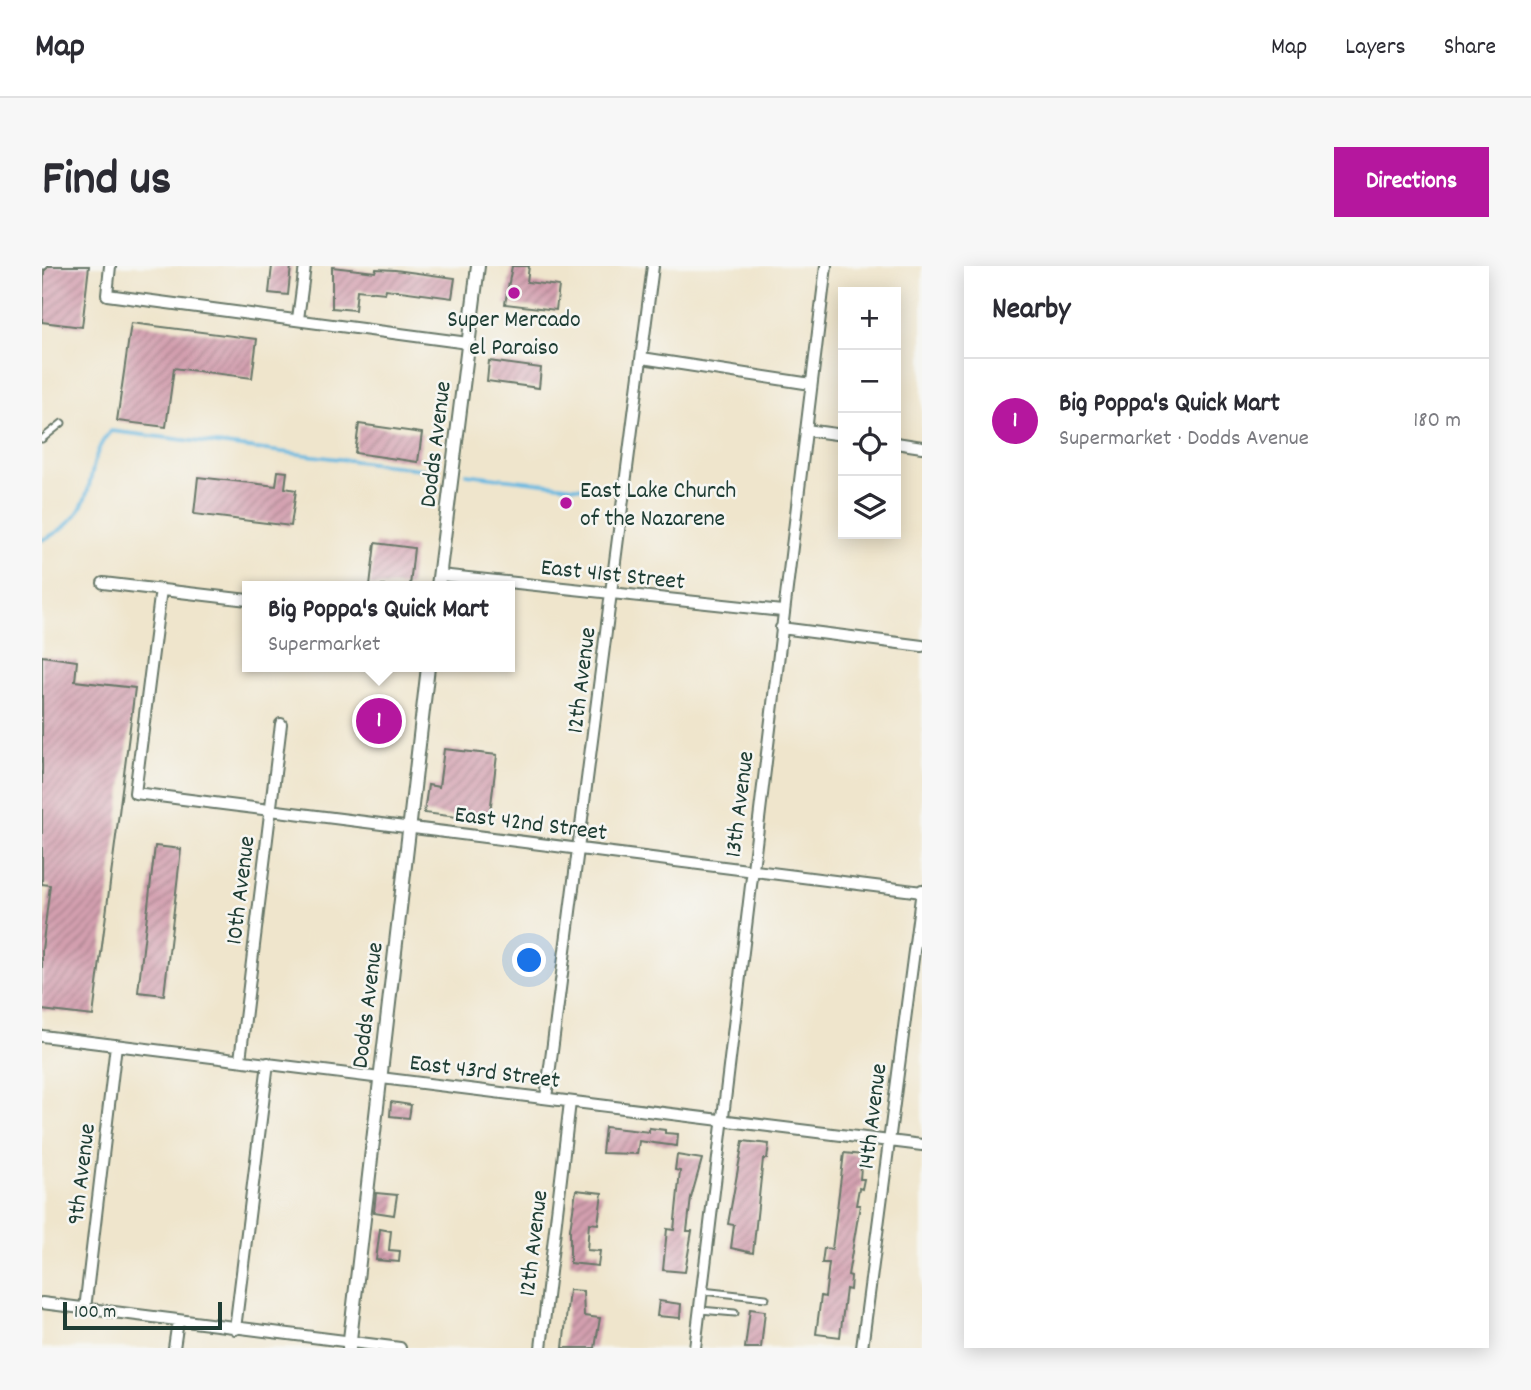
<!DOCTYPE html>
<html lang="en">
<head>
<meta charset="utf-8">
<style>
	body { margin:0; font-family:Dekko,sans-serif; background:#f7f7f7; color:#2b2b33 }
	.controls { position:absolute; right:21px; top:21px; display:grid; overflow:hidden; border-radius:0px; box-shadow:0 4px 18px #0003 }
	.controls button { width:63px; height:63px; display:grid; place-items:center; padding:0; border:0; border-bottom:2px solid #e1e1e2; background:#fff; color:#2b2b33; font:35px sans-serif }
	.scale { position:absolute; left:21px; bottom:18px; width:159px; box-sizing:border-box; padding-left:7px; border:4px solid #1f3d34; border-top:0; font-size:19px; line-height:24px; white-space:nowrap; color:#1f3d34; -webkit-text-stroke:5px #f6f6f2; paint-order:stroke }
	.you { position:absolute; left:488px; top:695px; width:24px; height:24px; margin:-18px; border:5px solid #fff; border-radius:50%; background:#1a73e8; box-shadow:0 0 0 10px #1a73e833 }
	.badge { display:grid; place-items:center; width:46px; height:46px; border-radius:50%; background:#b5179e; color:#fff; font-size:23px; font-weight:700 }
	.pin { position:absolute; translate:-50% -50%; border:4px solid #fff; box-shadow:0 2px 7px #0006 }
	.popup { position:absolute; left:200px; top:315px; width:273px; height:91px; box-sizing:border-box; display:grid; place-content:center; border-radius:0px; background:#fff; filter:drop-shadow(0 2px 5px #0005); font-size:23px; white-space:nowrap; color:#7c7c81 }
	.popup b { font-size:26px; color:#2b2b33 }
	.popup::after { content:''; position:absolute; left:50%; top:100%; margin-left:-14px; border:14px solid transparent; border-top-color:#fff }
	.list { margin:0; padding:0; list-style:none }
	h2 { display:flex; justify-content:space-between; align-items:center; height:91px; margin:0; padding:0 28px; font-size:30px }
	h2 small { font-size:23px; font-weight:400; color:#7c7c81 }
	.list li { display:grid; grid-template-columns:46px 1fr auto; gap:21px; align-items:center; box-sizing:border-box; height:126px; padding:0 28px; border-top:2px solid #e1e1e2 }
	.list b { display:block; font-size:26px; white-space:nowrap }
	.list p { margin:0; font-size:23px; white-space:nowrap; color:#7c7c81 }
	.list em { font-size:23px; font-style:normal; color:#7c7c81 }
	.icon { flex:none; width:38px; height:38px; fill:none; stroke:currentColor; stroke-width:2; stroke-linecap:round; stroke-linejoin:round }
	.map { position:relative; flex:none; width:880px; height:1082px; overflow:hidden; border-radius:0px }
	header { display:flex; align-items:center; gap:42px; box-sizing:border-box; height:98px; padding:0 35px; background:#fff; border-bottom:2px solid #e1e1e2 }
	header strong { font-size:33px }
	nav { display:flex; gap:38px; margin-inline-start:auto; font-size:24px }
	.intro { display:flex; align-items:center; justify-content:space-between; box-sizing:border-box; height:168px; padding:0 42px }
	h1 { margin:0; font-size:49px }
	.button { padding:18px 32px; border-radius:0px; background:#b5179e; color:#fff; font-size:24px; font-weight:700 }
	main { display:flex; gap:42px; padding:0 42px }
	aside { flex:1; background:#fff; border-radius:0px; box-shadow:0 4px 18px #0003 }
	.map>svg:first-child { display:block }
	.lines { fill:none; stroke-linecap:round; stroke-linejoin:round }
	.stream { stroke:#65b8e1; stroke-width:3.5 }
	.building { fill:url(#building-hatch) }
	.service-casing { stroke:#687869; stroke-width:9 }
	.minor-casing { stroke:#687869; stroke-width:14 }
	.tertiary-casing { stroke:#687869; stroke-width:16 }
	.service { stroke:#fff; stroke-width:5 }
	.minor { stroke:#fff; stroke-width:10 }
	.tertiary { stroke:#fff; stroke-width:12 }
	.poi-dot { fill:#b5179e; stroke:#f6f6f2; stroke-width:2.5 }
	.labels { text-anchor:middle; stroke-width:5; stroke-linejoin:round; paint-order:stroke }
	.poi-label { font-size:24px; fill:#1f3d34; stroke:#f6f6f2 }
	.street-label { font-size:24px; fill:#1f3d34; stroke:#f6f6f2 }
</style>
</head>
<body>
<header>
<strong>Map</strong>
<nav><a>Map</a><a>Layers</a><a>Share</a></nav>
</header>
<div class="intro"><h1>Find us</h1><a class="button">Directions</a></div>
<main>
<div class="map">
<svg width="880" height="1082" viewBox="0 0 880 1082">
	<defs>
		<pattern id="building-hatch" width="6" height="6" patternUnits="userSpaceOnUse" patternTransform="scale(1.75)"><rect width="6" height="6" fill="#d39faf"/><path d="M-1 1l2-2M0 6l6-6M5 7l2-2" fill="none" stroke="#ab838f"/></pattern>
	</defs>
	<rect width="100%" height="100%" fill="#f6f6f2"/>
	<filter id="ink" filterUnits="userSpaceOnUse"><feTurbulence type="fractalNoise" baseFrequency=".0143" numOctaves="2"/><feDisplacementMap in="SourceGraphic" scale="14" xChannelSelector="R" yChannelSelector="G"/><feConvolveMatrix kernelMatrix="1 2 1 2 8 2 1 2 1" color-interpolation-filters="sRGB"/></filter>
	<filter id="wash" filterUnits="userSpaceOnUse"><feTurbulence type="fractalNoise" baseFrequency=".00686" numOctaves="4" result="noise"/><feDisplacementMap in="SourceGraphic" scale="28" xChannelSelector="R" yChannelSelector="G"/><feGaussianBlur stdDeviation="1.57" result="paint"/><feColorMatrix in="noise" values="0 0 0 0 0 0 0 0 0 0 0 0 0 0 0 0 0 1.4 0 .05"/><feComposite in="paint" operator="in"/></filter>
	<g filter="url(#wash)">
		<rect width="100%" height="100%" fill="#efe5cc"/>
		<g class="lines">
			<path class="stream" d="M424,208L568,225
				M0,274C66,244 36,198 69,165L395,205"/>
		</g>
		<g id="blocks">
			<path class="building" d="M7,0H47L40,61L0,56L2,5Z
				M230,0H249L246,29L227,27Z
				M470,0H487L485,16L517,20L514,44L463,38Z
				M290,1L333,6L334,3L353,4L413,12L410,32L344,23L343,27L315,24L313,44L290,42Z
				M89,57L215,73L210,112L132,102L124,161L75,155Z
				M447,95L499,102L497,122L445,115Z
				M317,158L380,167L376,196L313,187Z
				M236,205L245,206L243,222L254,224L249,260L152,248L156,211L234,220Z
				M333,277L372,282L368,320H328Z
				M0,390L35,395L33,415L93,422L51,750L0,744V684L8,619L0,618Z
				M321,443L355,448L353,467L318,462Z
				M402,483L455,489L447,555L382,547L386,519L397,521Z
				M113,580L139,583L122,729L96,726Z
				M349,836L369,839L367,852L348,850Z
				M563,861L607,866V862L623,864V867L636,868L635,880L597,875L595,888L560,887Z
				M701,875L727,878L725,893H721L711,987L689,982L692,959L686,958Z
				M802,887L820,889L818,913H822L820,923L817,922L814,939H818L806,1009L809,1010L808,1024L804,1023L798,1071L774,1068L779,1030L783,1031L787,997H780L782,982L790,983Z
				M635,889L660,893L649,932L645,965H650L643,1006L621,1004L625,963L632,964L638,905L633,904Z
				M534,924L560,927L556,958L547,957L545,984L558,985L556,1000L528,997V963Z
				M334,927L355,929L352,949L332,946Z
				M338,963L349,965L347,984L358,985L357,996L334,994Z
				M527,1024L541,1025L542,1050L558,1052L553,1082H521Z
				M617,1035L639,1038L638,1052L615,1050Z
				M708,1043L723,1045L719,1082H703Z"/>
		</g>
	</g>
	<g filter="url(#ink)">
		<use href="#blocks" fill-opacity="0" stroke="#687869" stroke-width="2"/>
		<g class="lines">
			<g class="service-casing">
				<path id="service" d="M0,0H2
					M0,173L20,157
					M660,1025L724,1032
					M658,1044L693,1047"/>
			</g>
			<g class="minor-casing">
				<path id="minor" d="M68,0L65,29L426,77
					M256,53L263,0
					M600,92L769,118
					M764,164L801,169
					M854,177L880,181
					M398,309L740,345
					M61,317L206,334
					M119,323L93,527L880,626
					M739,362L880,380
					M0,770L880,879
					M198,794L239,458
					M504,832L611,0
					M0,1037L358,1082
					M43,1043L74,779
					M193,1063L226,797
					M132,1082L136,1055
					M499,1082L528,836
					M653,1082L784,0
					M820,1082L880,624"/>
			</g>
			<g class="tertiary-casing">
				<path id="tertiary" d="M396,320L436,0
					M307,1082L386,401"/>
			</g>
			<use href="#service" class="service"/>
			<use href="#minor" class="minor"/>
			<use href="#tertiary" class="tertiary"/>
		</g>
	</g>
	<g class="poi-dot">
		<circle cx="472" cy="27" r="7"/>
		<circle cx="524" cy="237" r="7"/>
	</g>
	<g class="labels">
		<g class="poi-label">
			<text x="472" y="60">Super Mercado<tspan x="472" dy="28">el Paraiso</tspan></text>
			<text x="538" y="231" text-anchor="start">East Lake Church<tspan x="538" dy="28">of the Nazarene</tspan></text>
		</g>
		<g class="street-label">
			<text transform="translate(392 178) rotate(-83)" y="8">Dodds Avenue</text>
			<text transform="translate(571 307) rotate(6)" y="8">East 41st Street</text>
			<text transform="translate(538 414) rotate(-83)" y="8">12th Avenue</text>
			<text transform="translate(696 538) rotate(-83)" y="8">13th Avenue</text>
			<text transform="translate(489 556) rotate(7)" y="8">East 42nd Street</text>
			<text transform="translate(197 624) rotate(-83)" y="8">10th Avenue</text>
			<text transform="translate(324 739) rotate(-83)" y="8">Dodds Avenue</text>
			<text transform="translate(443 804) rotate(7)" y="8">East 43rd Street</text>
			<text transform="translate(829 850) rotate(-83)" y="8">14th Avenue</text>
			<text transform="translate(38 908) rotate(-83)" y="8">9th Avenue</text>
			<text transform="translate(490 977) rotate(-83)" y="8">12th Avenue</text>
		</g>
	</g>
</svg>
<div class="controls">
<button>+</button>
<button>−</button>
<button><svg class="icon" aria-label="locate" viewBox="0 0 24 24"><circle cx="12" cy="12" r="6"/><path d="M12 2v4M12 18v4M2 12h4M18 12h4"/></svg></button>
<button><svg class="icon" aria-label="layers" viewBox="0 0 24 24"><path d="M12 4l9 5-9 5-9-5zM3 14l9 5 9-5"/></svg></button>
</div>
<div class="scale">100 m</div>
<div class="you"></div>
<div class="pin badge" style="left:337px;top:455px">1</div>
<div class="popup"><b>Big Poppa's Quick Mart</b>Supermarket</div>
</div>
<aside>
<h2>Nearby<small></small></h2>
<ul class="list">
<li><span class="badge">1</span><div><b>Big Poppa's Quick Mart</b><p>Supermarket · Dodds Avenue</p></div><em>180 m</em></li>
</ul>
</aside>
</main>
</body>
</html>
